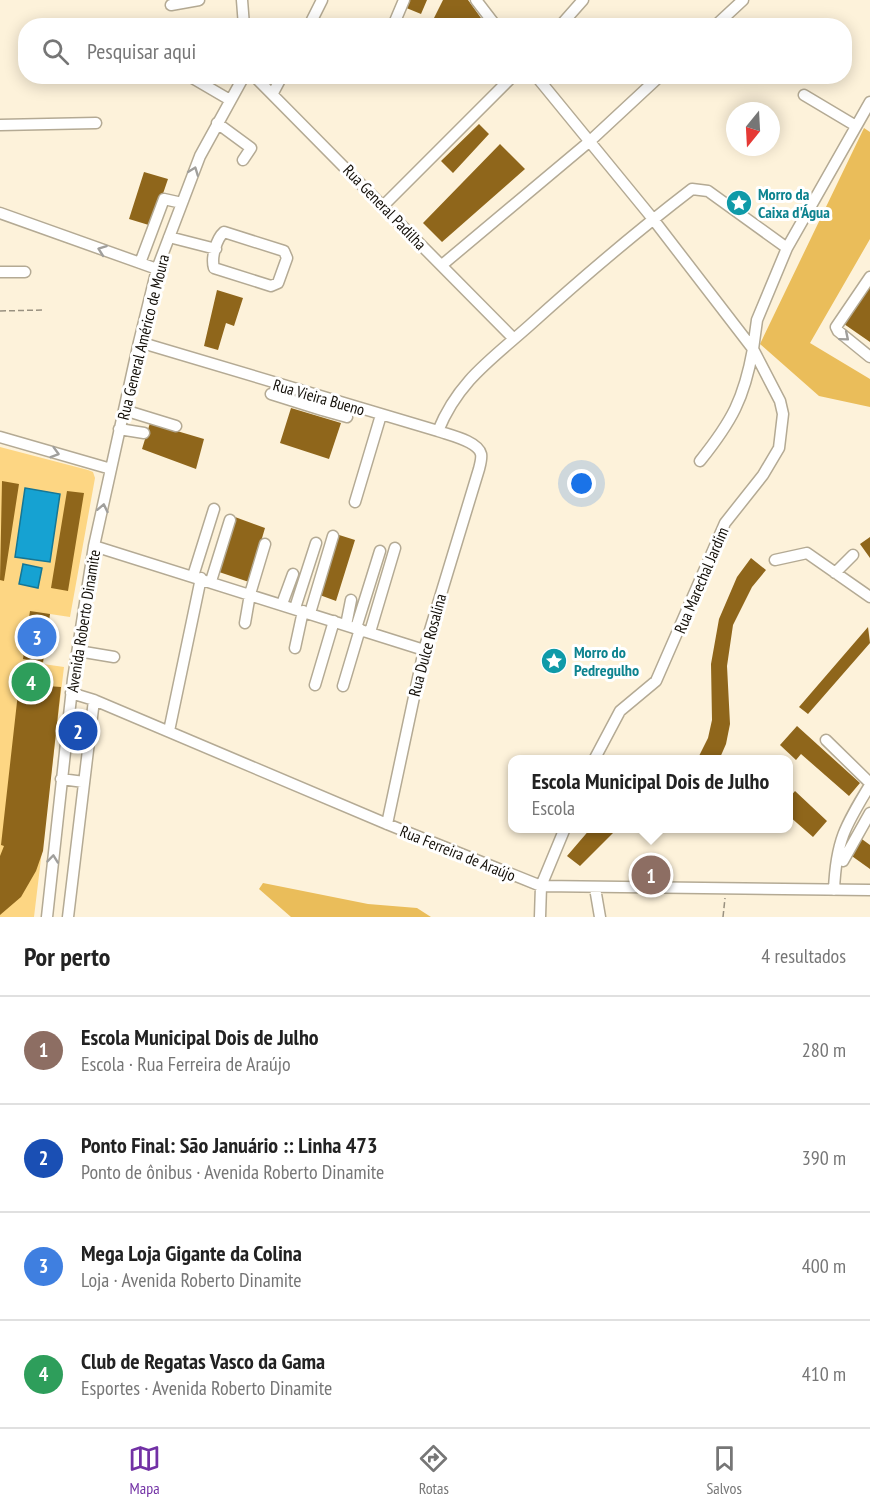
<!DOCTYPE html>
<html lang="pt">
<head>
<meta charset="utf-8">
<style>
	body { margin:0; font-family:"PT Sans Narrow",sans-serif; background:#f2f2f2; color:#222 }
	.compass { position:absolute; left:726px; top:102px; width:54px; height:54px; border-radius:50%; background:#fff; box-shadow:0 3px 15px #0003; rotate:198deg }
	.you { position:absolute; left:582px; top:484px; width:21px; height:21px; margin:-15px; border:4px solid #fff; border-radius:50%; background:#1a73e8; box-shadow:0 0 0 9px #1a73e833 }
	.badge { display:grid; place-items:center; width:39px; height:39px; border-radius:50%; background:#7231a5; color:#fff; font-size:20px; font-weight:700 }
	.pin { position:absolute; translate:-50% -50%; border:3px solid #fff; box-shadow:0 2px 6px #0006 }
	.popup { position:absolute; left:508px; top:755px; width:285px; height:78px; box-sizing:border-box; display:grid; place-content:center; border-radius:12px; background:#fff; filter:drop-shadow(0 2px 4px #0005); font-size:20px; white-space:nowrap; color:#767676 }
	.popup b { font-size:22px; color:#222 }
	.popup::after { content:''; position:absolute; left:50%; top:100%; margin-left:-12px; border:12px solid transparent; border-top-color:#fff }
	.list { margin:0; padding:0; list-style:none }
	h2 { display:flex; justify-content:space-between; align-items:center; height:78px; margin:0; padding:0 24px; font-size:26px }
	h2 small { font-size:20px; font-weight:400; color:#767676 }
	.list li { display:grid; grid-template-columns:39px 1fr auto; gap:18px; align-items:center; box-sizing:border-box; height:108px; padding:0 24px; border-top:2px solid #e0e0e0 }
	.list b { display:block; font-size:22px; white-space:nowrap }
	.list p { margin:0; font-size:20px; white-space:nowrap; color:#767676 }
	.list em { font-size:20px; font-style:normal; color:#767676 }
	.icon { flex:none; width:33px; height:33px; fill:none; stroke:currentColor; stroke-width:2; stroke-linecap:round; stroke-linejoin:round }
	.map { position:relative; flex:none; width:870px; height:917px; overflow:hidden }
	.search { position:absolute; background:#fff; box-shadow:0 3px 15px #0003; left:18px; right:18px; top:18px; height:66px; display:flex; align-items:center; gap:15px; box-sizing:border-box; padding:0 21px; border-radius:24px; color:#767676; font-size:22px }
	.sheet { height:510px; background:#fff }
	nav { display:flex; justify-content:space-around; align-items:center; box-sizing:border-box; height:84px; border-top:2px solid #e0e0e0; background:#fff; font-size:16px; color:#767676 }
	nav a { display:grid; justify-items:center; gap:3px }
	nav .on { color:#7231a5 }
	.map>svg:first-child { display:block }
	.green { fill:#fdd683 }
	.forest { fill:#eabd5a }
	.water { fill:#16a2d2; stroke:#157695; stroke-width:1.5 }
	.building { fill:#8f661b }
	.lines { fill:none; stroke-linecap:round; stroke-linejoin:round }
	.minor-casing { stroke:#b4aa94; stroke-width:13 }
	.path { stroke:#999180; stroke-width:1.5; stroke-dasharray:6 3; stroke-linecap:butt }
	.minor { stroke:#fff; stroke-width:10 }
	.oneway { stroke:#a09f9c }
	.labels { text-anchor:middle; stroke-width:6; stroke-linejoin:round; paint-order:stroke }
	.culture-label { font-size:16px; font-weight:bold; fill:#0d838f; stroke:#fff; text-anchor:start }
	.street-label { font-size:16px; fill:#120e07; stroke:#fff }
</style>
</head>
<body>
<div class="map">
<svg width="870" height="917" viewBox="0 0 870 917">
	<rect width="100%" height="100%" fill="#fdf2da"/>
	<path class="green" d="M0,447L88,470L93,472L95,478L70,617L50,614L43,664L64,667L34,917H0Z"/>
	<path class="forest" d="M864,128L870,132V239L810,343L870,379V407L819,396L760,344Z
		M263,883L368,904L417,908L431,917H291L259,889Z"/>
	<path class="water" d="M25,488L60,494L50,562L15,557Z
		M23,564L42,568L38,588L19,584Z"/>
	<path class="building" d="M407,0H427L421,14L404,7Z
		M443,0H468L481,18L476,26H430Z
		M479,124L489,134L453,173L441,161Z
		M500,144L525,169L442,242L423,223Z
		M144,172L168,179L152,226L129,219Z
		M870,286V342L844,324Z
		M217,290L243,298L234,326L226,323L218,350L204,346Z
		M291,408L341,423L329,459L280,443Z
		M150,423L204,439L196,469L142,449Z
		M2,481L19,484L4,581L0,580Z
		M67,491L84,493L68,591L51,588Z
		M235,517L265,528L249,582L219,572Z
		M336,534L355,540L336,601L317,594Z
		M870,537V558L860,544Z
		M751,558L766,570L752,587L733,625L727,666L730,724L726,744L719,760H697L708,738L712,720L711,664L719,619L737,577Z
		M30,611L50,614L43,662L23,659Z
		M868,627L870,643L808,714L799,707Z
		M19,684L61,687L43,851L36,871L21,897L0,915V856L4,846L1,845Z
		M797,726L860,783L849,796L801,754L796,760L780,745Z
		M795,791L827,821L813,837L789,816V798Z
		M591,828H618L580,866L567,856Z
		M859,837L870,845V869L849,854Z"/>
	<g class="lines">
		<g class="minor-casing">
			<path id="minor" d="M242,0L244,26
				M476,0L496,26
				M171,5L199,0
				M309,26L322,0
				M393,26L404,0
				M560,26L583,0
				M715,26L743,0
				M189,76L230,100
				M254,76L514,339
				M536,76L653,219L753,349C744,399 732,421 700,461
				M273,93L282,76
				M804,95L856,126
				M217,123L251,148L243,160
				M0,125L96,123
				M383,206L513,76
				M0,213L157,269
				M224,232L284,251L287,258L278,283L271,286L214,268C211,258 216,239 224,232Z
				M169,237L216,249
				M140,263L164,199L182,203
				M442,265L590,141L660,76
				M0,272H25
				M870,277L836,327L838,331L870,357
				M139,342L438,431C449,435 478,441 481,454C482,458 480,465 479,469L424,650L387,824
				M271,394L322,410
				M323,405L322,410L347,417
				M124,410L176,426
				M119,429L144,433
				M438,431C458,381 492,359 530,325C583,277 636,232 692,189L708,191L787,248
				M0,437L111,469
				M355,502L381,415
				M94,546L424,650
				M775,560L807,553L870,597
				M835,573L853,555
				M193,576L214,509
				M211,581L230,520
				M282,604L293,574
				M295,608L316,543
				M310,613L333,536
				M245,623L250,594L265,544
				M346,625L351,600
				M356,628L380,551
				M370,632L395,548
				M295,648L303,611
				M78,651L114,657
				M315,685L334,621
				M343,686L360,629
				M71,693L94,700L387,824L541,886L870,890
				M169,731L201,578
				M826,740L870,783
				M594,760L620,711L656,681L725,523L763,475L779,448L783,414L780,401L753,349L757,320L787,248L870,102
				M61,779L84,782
				M843,861L870,813
				M595,888L600,917
				M834,890C836,841 845,826 870,785
				M47,917L73,679L94,546L139,342L157,269L200,156L244,76
				M68,917L94,700
				M540,917L541,886L565,828"/>
		</g>
		<path class="path" d="M0,311L43,310
			M723,917L725,898"/>
		<use href="#minor" class="minor"/>
	</g>
	<defs><path id="oneway-chevron" d="M-2-3.5L2.5 0L-2 3.5" fill="none" stroke-width="1.6" stroke-linecap="round" stroke-linejoin="round" transform="scale(1.5)"/></defs>
	<g class="oneway">
		<use href="#oneway-chevron" transform="translate(194 171) rotate(-69)"/>
		<use href="#oneway-chevron" transform="translate(102 250) rotate(-160)"/>
		<use href="#oneway-chevron" transform="translate(845 337) rotate(40)"/>
		<use href="#oneway-chevron" transform="translate(55 453) rotate(16)"/>
		<use href="#oneway-chevron" transform="translate(103 508) rotate(-78)"/>
		<use href="#oneway-chevron" transform="translate(53 859) rotate(-84)"/>
	</g>
	<defs>
		<g id="sight-disc" transform="scale(1.35)"><circle r="9.5" fill="#0f9aa8" stroke="#fff"/><path d="M0-6L1.8-2.2L6-1.7L2.9 1.2L3.7 5.4L0 3.3L-3.7 5.4L-2.9 1.2L-6-1.7L-1.8-2.2Z" fill="#fff"/></g>
	</defs>
	<g fill-rule="evenodd">
		<use href="#sight-disc" x="739" y="203"/>
		<use href="#sight-disc" x="554" y="661"/>
	</g>
	<g class="labels">
		<g class="culture-label">
			<text x="758" y="200">Morro da<tspan x="758" dy="18">Caixa d'Água</tspan></text>
			<text x="574" y="658">Morro do<tspan x="574" dy="18">Pedregulho</tspan></text>
		</g>
		<g class="street-label">
			<text transform="translate(385 207) rotate(46)" y="6">Rua General Padilha</text>
			<text transform="translate(143 337) rotate(-76)" y="6">Rua General Américo de Moura</text>
			<text transform="translate(319 397) rotate(16)" y="6">Rua Vieira Bueno</text>
			<text transform="translate(701 580) rotate(-67)" y="6">Rua Marechal Jardim</text>
			<text transform="translate(83 621) rotate(-81)" y="6">Avenida Roberto Dinamite</text>
			<text transform="translate(427 645) rotate(-75)" y="6">Rua Dulce Rosalina</text>
			<text transform="translate(458 853) rotate(22)" y="6">Rua Ferreira de Araújo</text>
		</g>
	</g>
</svg>
<svg class="compass" viewBox="-18 -18 36 36"><path d="M0-13l5 13h-10z" fill="#e53935"/><path d="M0 13l5-13h-10z" fill="#767676"/></svg>
<div class="you"></div>
<div class="pin badge" style="left:651px;top:875px;background:#8d6e63">1</div>
<div class="popup"><b>Escola Municipal Dois de Julho</b>Escola</div>
<div class="pin badge" style="left:78px;top:731px;background:#1a4fb4">2</div>
<div class="pin badge" style="left:37px;top:637px;background:#3f7fe0">3</div>
<div class="pin badge" style="left:31px;top:682px;background:#2e9e5b">4</div>
<div class="search"><svg class="icon" aria-label="search" viewBox="0 0 24 24"><circle cx="10" cy="10" r="6"/><path d="M15 15l6 6"/></svg>Pesquisar aqui</div>
</div>
<section class="sheet">
<h2>Por perto<small>4 resultados</small></h2>
<ul class="list">
<li><span class="badge" style="background:#8d6e63">1</span><div><b>Escola Municipal Dois de Julho</b><p>Escola · Rua Ferreira de Araújo</p></div><em>280 m</em></li>
<li><span class="badge" style="background:#1a4fb4">2</span><div><b>Ponto Final: São Januário :: Linha 473</b><p>Ponto de ônibus · Avenida Roberto Dinamite</p></div><em>390 m</em></li>
<li><span class="badge" style="background:#3f7fe0">3</span><div><b>Mega Loja Gigante da Colina</b><p>Loja · Avenida Roberto Dinamite</p></div><em>400 m</em></li>
<li><span class="badge" style="background:#2e9e5b">4</span><div><b>Club de Regatas Vasco da Gama</b><p>Esportes · Avenida Roberto Dinamite</p></div><em>410 m</em></li>
</ul>
</section>
<nav>
<a class="on"><svg class="icon" aria-label="map" viewBox="0 0 24 24"><path d="M3 6l6-2 6 2 6-2v14l-6 2-6-2-6 2zM9 4v14M15 6v14"/></svg>Mapa</a>
<a><svg class="icon" aria-label="directions" viewBox="0 0 24 24"><path d="M12 3l9 9-9 9-9-9zM9 14v-3h6M13 9l2 2-2 2"/></svg>Rotas</a>
<a><svg class="icon" aria-label="saved" viewBox="0 0 24 24"><path d="M7 4h10v16l-5-4-5 4z"/></svg>Salvos</a>
</nav>
</body>
</html>
